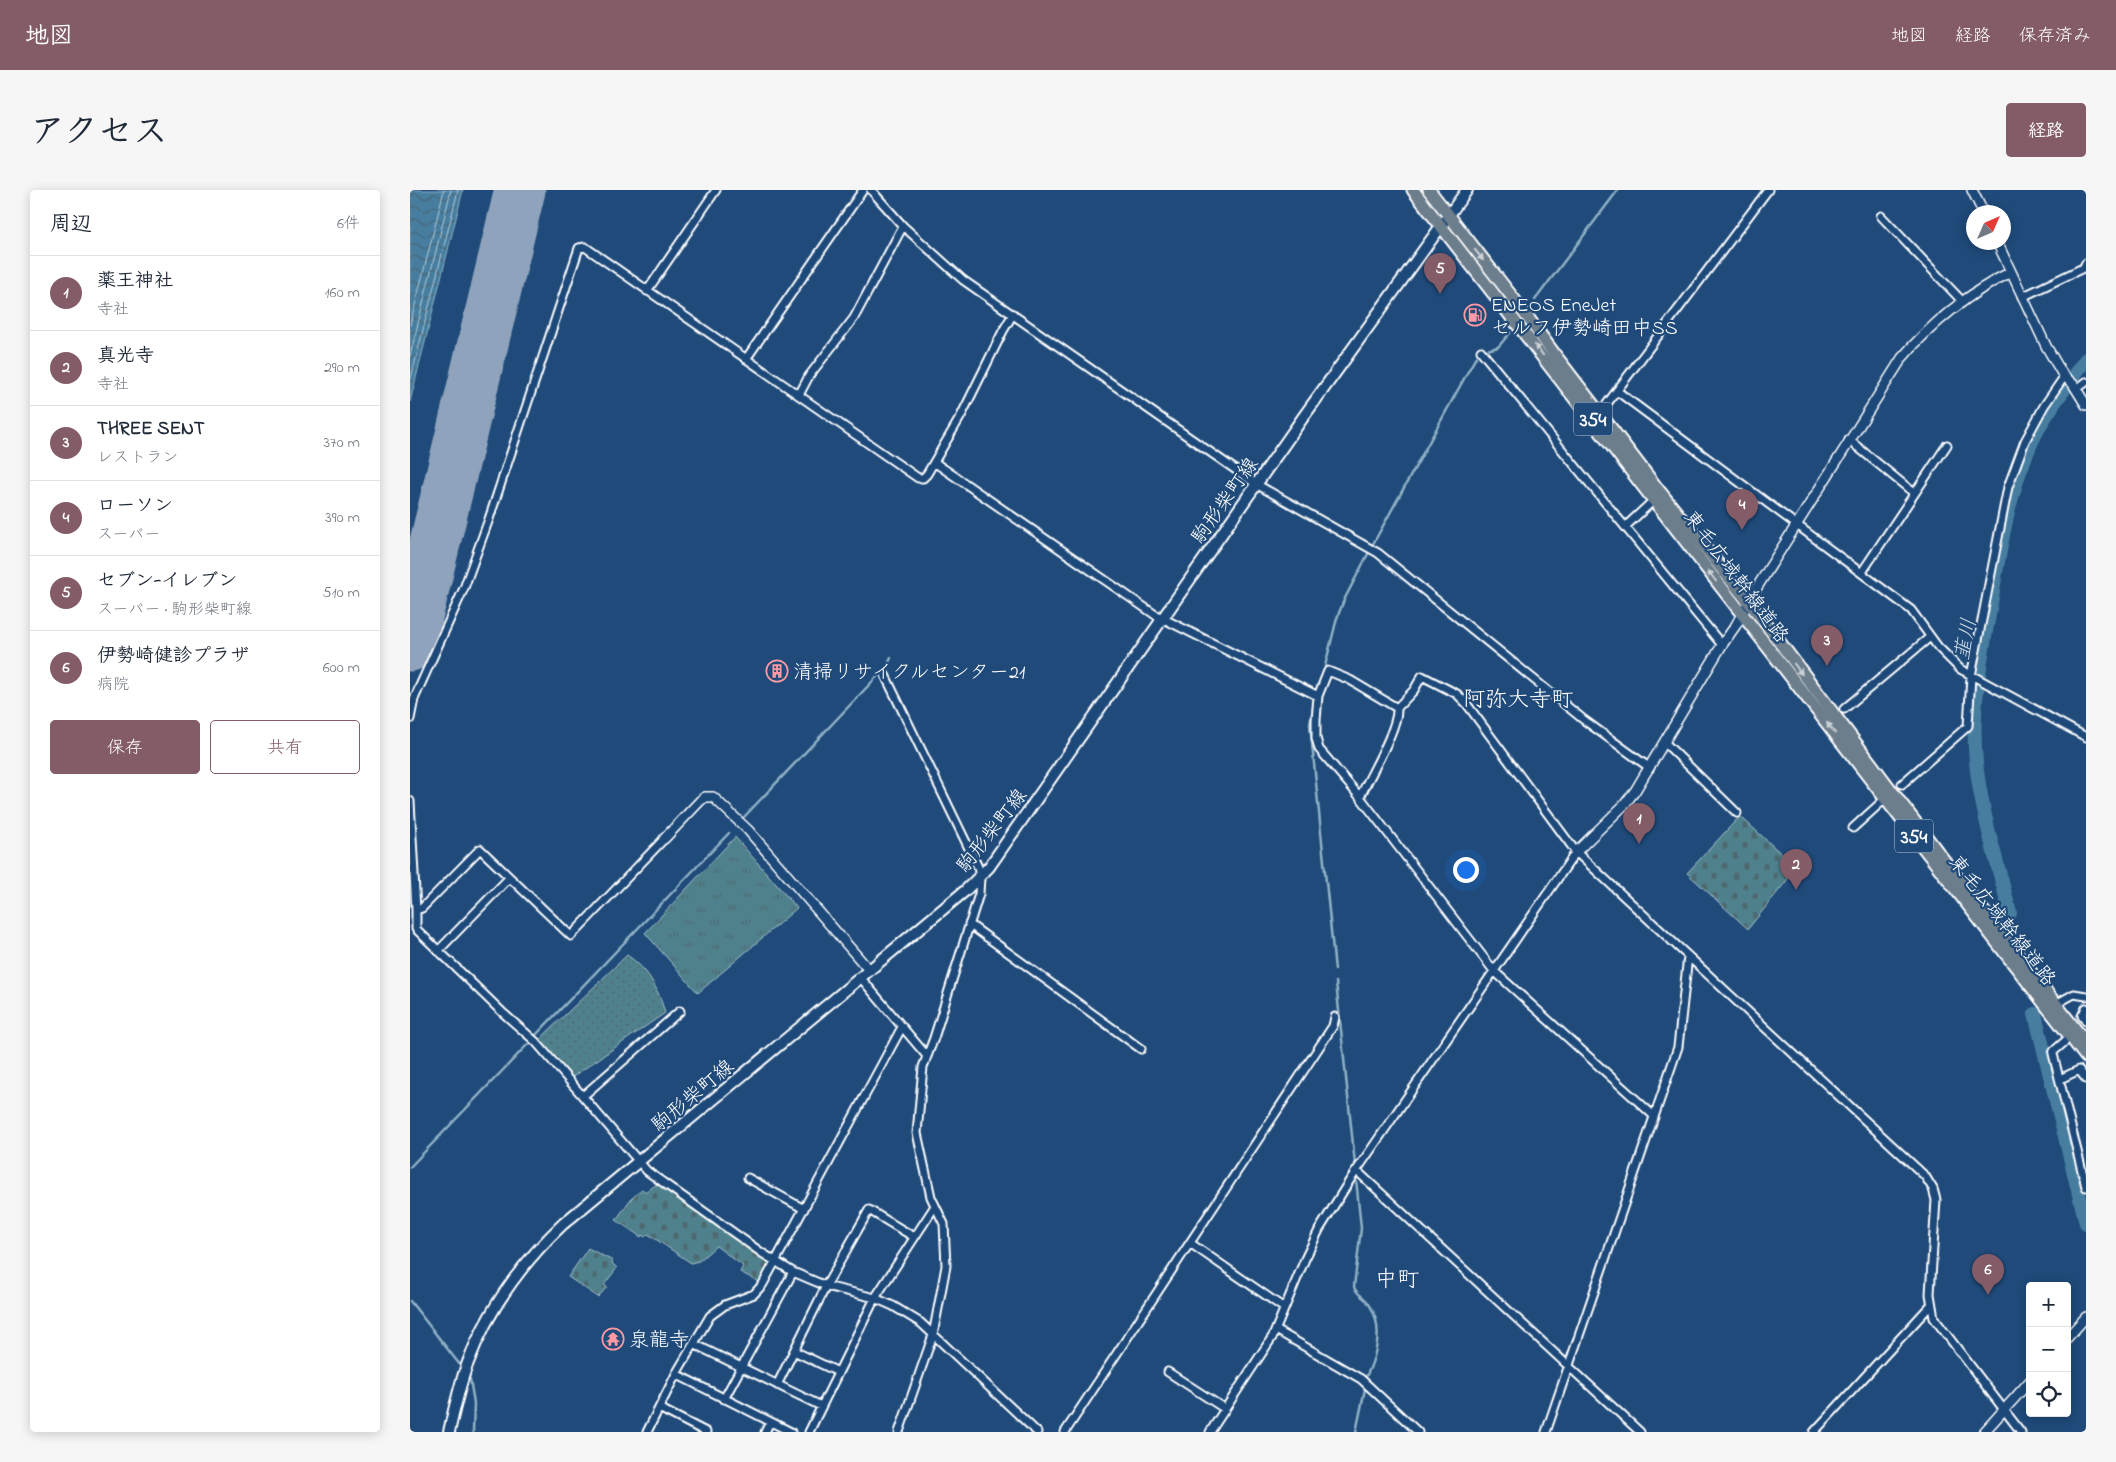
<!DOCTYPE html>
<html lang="ja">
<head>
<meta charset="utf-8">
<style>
	body { margin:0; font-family:"Indie Flower","Klee One",sans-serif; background:#f6f6f7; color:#1f2937 }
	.controls { position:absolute; right:15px; bottom:15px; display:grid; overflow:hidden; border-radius:5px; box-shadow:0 2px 12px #0003 }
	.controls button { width:45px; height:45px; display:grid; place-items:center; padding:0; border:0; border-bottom:1px solid #e0e1e3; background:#fff; color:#1f2937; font:25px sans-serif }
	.compass { position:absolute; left:1556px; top:15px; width:45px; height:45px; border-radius:50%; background:#fff; box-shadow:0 2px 12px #0003; rotate:45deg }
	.you { position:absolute; left:1055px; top:679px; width:18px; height:18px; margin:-12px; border:4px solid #fff; border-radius:50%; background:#1a73e8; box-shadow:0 0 0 8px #1a73e833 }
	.badge { display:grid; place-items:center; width:32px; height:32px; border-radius:50%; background:#845c67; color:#fff; font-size:16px; font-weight:700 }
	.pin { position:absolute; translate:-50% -41px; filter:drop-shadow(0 1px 2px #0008) }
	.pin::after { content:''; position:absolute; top:26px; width:18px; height:15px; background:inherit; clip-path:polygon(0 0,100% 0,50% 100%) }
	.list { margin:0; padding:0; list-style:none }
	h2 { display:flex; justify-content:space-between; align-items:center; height:65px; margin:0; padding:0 20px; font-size:21px }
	h2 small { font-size:16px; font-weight:400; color:#747a83 }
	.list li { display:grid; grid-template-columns:32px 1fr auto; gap:15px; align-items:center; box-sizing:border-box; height:75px; padding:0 20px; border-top:1px solid #e0e1e3 }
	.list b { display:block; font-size:19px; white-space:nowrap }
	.list p { margin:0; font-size:16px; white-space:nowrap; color:#747a83 }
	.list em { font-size:16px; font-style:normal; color:#747a83 }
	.actions { display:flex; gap:10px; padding:15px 20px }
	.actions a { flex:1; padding:11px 0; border:1px solid #845c67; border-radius:5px; text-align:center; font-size:18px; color:#845c67 }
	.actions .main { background:#845c67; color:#fff }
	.icon { flex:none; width:28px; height:28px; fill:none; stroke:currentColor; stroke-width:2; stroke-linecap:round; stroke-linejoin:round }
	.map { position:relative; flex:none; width:1676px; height:1242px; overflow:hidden; border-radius:5px }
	header { display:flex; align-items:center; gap:30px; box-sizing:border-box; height:70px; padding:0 25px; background:#845c67; color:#fff }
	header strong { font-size:24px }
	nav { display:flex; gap:28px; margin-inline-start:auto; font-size:18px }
	.intro { display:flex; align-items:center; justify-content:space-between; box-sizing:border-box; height:120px; padding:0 30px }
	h1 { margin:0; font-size:35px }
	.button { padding:12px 22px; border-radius:5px; background:#845c67; color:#fff; font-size:18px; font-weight:700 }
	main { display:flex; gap:30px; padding:0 30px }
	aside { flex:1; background:#fff; border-radius:5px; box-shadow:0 2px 12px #0003 }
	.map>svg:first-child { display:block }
	.grass { fill:url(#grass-dots); stroke:#a7c0c6 }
	.cemetery { fill:url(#cemetery-stones); stroke:#a7c0c6 }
	.park { fill:url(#park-tufts); stroke:#a7c0c6 }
	.water { fill:url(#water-waves); stroke:#90b2c6 }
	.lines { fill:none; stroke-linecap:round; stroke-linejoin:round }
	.shore { stroke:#b5cbd9; stroke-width:1 }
	.stream { stroke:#90b2c6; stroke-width:2.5 }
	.river { stroke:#467ea0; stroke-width:14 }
	.runway { stroke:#8fa4bc; stroke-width:51 }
	.minor-casing { stroke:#fff; stroke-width:11 }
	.tertiary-casing { stroke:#fff; stroke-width:12 }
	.secondary-casing { stroke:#fff; stroke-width:14 }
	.trunk-casing { stroke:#fff; stroke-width:15 }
	.minor { stroke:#1f4a7a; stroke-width:7 }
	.tertiary { stroke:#1f4a7a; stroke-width:9 }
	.secondary { stroke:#1f4a7a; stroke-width:10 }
	.trunk { stroke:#6c7d8b; stroke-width:11 }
	.oneway { fill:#ccd2d6 }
	.labels { text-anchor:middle; stroke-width:4.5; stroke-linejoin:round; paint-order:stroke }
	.shield { fill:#1f4a7a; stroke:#bcc9d7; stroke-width:1 }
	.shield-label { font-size:19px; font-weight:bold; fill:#fff }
	.poi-label { font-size:20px; fill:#fff; stroke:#1f4a7a; text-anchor:start }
	.street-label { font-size:20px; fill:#fff; stroke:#1f4a7a }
	.water-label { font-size:21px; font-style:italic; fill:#d1dfe7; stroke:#1f4a7a }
	.quarter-label { font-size:22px; fill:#fff; stroke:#1f4a7a }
</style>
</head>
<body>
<header>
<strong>地図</strong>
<nav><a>地図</a><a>経路</a><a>保存済み</a></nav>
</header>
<div class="intro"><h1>アクセス</h1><a class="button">経路</a></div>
<main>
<aside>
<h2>周辺<small>6件</small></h2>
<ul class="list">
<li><span class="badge">1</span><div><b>薬王神社</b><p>寺社</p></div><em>160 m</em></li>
<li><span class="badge">2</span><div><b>真光寺</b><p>寺社</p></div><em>290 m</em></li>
<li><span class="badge">3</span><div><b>THREE SENT</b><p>レストラン</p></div><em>370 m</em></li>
<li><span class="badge">4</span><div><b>ローソン</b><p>スーパー</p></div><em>390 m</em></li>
<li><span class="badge">5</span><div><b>セブン-イレブン</b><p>スーパー · 駒形柴町線</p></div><em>510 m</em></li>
<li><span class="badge">6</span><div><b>伊勢崎健診プラザ</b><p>病院</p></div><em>600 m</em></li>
</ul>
<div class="actions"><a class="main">保存</a><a>共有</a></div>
</aside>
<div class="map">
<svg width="1676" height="1242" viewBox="0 0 1676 1242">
	<defs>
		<pattern id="grass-dots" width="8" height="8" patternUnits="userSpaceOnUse" patternTransform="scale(1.25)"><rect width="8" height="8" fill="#4f818d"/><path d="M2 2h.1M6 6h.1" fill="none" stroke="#4e6970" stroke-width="1.8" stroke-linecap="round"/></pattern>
		<pattern id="cemetery-stones" width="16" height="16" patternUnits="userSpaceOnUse" patternTransform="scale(1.25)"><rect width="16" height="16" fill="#4f818d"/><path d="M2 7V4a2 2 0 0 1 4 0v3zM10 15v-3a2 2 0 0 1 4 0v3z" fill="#4e6970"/></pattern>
		<pattern id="park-tufts" width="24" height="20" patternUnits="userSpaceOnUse" patternTransform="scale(1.25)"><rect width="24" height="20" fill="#4f818d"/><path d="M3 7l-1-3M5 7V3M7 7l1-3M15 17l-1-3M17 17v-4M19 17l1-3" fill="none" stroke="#4e6970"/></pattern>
		<pattern id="water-waves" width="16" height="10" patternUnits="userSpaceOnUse" patternTransform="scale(1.25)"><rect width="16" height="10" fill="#467ea0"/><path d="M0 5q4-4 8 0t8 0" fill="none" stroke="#496576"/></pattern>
	</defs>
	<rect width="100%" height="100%" fill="#1f4a7a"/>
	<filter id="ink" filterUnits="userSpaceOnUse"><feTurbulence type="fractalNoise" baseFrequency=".02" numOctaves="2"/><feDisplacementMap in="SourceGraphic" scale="10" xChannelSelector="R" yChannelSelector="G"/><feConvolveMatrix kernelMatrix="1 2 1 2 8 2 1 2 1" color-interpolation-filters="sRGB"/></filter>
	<g filter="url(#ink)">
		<path class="grass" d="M217,765C239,780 248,798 255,823L161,888L130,853V849Z"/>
		<path class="cemetery" d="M1330,626L1387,678L1338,739L1277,683Z
			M248,993L360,1073L361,1075L351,1093L330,1082L333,1076L306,1056L289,1071L281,1073L238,1044L235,1047L232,1045L231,1047L206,1030L220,1010L232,999L236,1002Z
			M178,1058L203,1071L202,1073L207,1078L194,1095L197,1097L188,1107L158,1087Z"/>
		<path class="park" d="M325,647L387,718L288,803L235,743Z"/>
		<path class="water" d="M0,0H53L0,212Z"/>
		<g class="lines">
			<path class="shore" d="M0,135L34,0
				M0,166L41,0
				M0,192L48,0"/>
			<path class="stream" d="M1125,110L1208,0
				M1077,160L1088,157L1100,143
				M963,354L1066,167
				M915,476L927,428L934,410L959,362
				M904,513L900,534L925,780
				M334,627L477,476L481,468
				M926,792L945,974
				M124,847L319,643
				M0,977L118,854
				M946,989L951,1038L944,1097C946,1104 955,1107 959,1114C974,1136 967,1165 956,1187
				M0,1111L50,1175
				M60,1189L64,1213L63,1242
				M946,1242L955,1199"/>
			<path class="river" d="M1661,189L1676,169
				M1600,723C1588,674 1571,622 1566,572C1561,522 1570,473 1579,425C1590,359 1599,290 1632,232C1640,219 1649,206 1658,194
				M1625,824L1676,1033"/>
			<path class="runway" d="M0,456L110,0"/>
			<g class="minor-casing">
				<path id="minor" d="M461,0L493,36L553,90L846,294L968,363L1174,530L1240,578
					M1471,26L1553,112
					M237,101L306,0
					M1612,107L1673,78L1676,73
					M1071,161L1312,455
					M336,169L453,0
					M1667,199L1676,192
					M1207,201L1501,420L1528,457L1550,479L1676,547
					M389,205L399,186L444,128L493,36
					M1190,223L1358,0
					M1439,250L1504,303
					M524,272L744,424L908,506
					M1216,336L1245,309
					M1452,382L1537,255
					M475,485L568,677L570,687L569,704L524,848L513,877L507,943L521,1007L534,1034L536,1076L523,1145L489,1242
					M987,518L940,490L918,481L908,506L906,530V548L909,559L950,607L1084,781L1244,926
					M1434,519L1520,447
					M0,529L4,509L54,398L79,329L169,58L175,57L508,288H513L517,284L551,226L593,141L603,124
					M1254,552L1327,623
					M1492,594L1558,536L1561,486L1598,297L1615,251L1634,216L1654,187
					M950,607C959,587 989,537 987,518L1004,500L1012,486L1047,504L1056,513L1166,662L1515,986L1523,999L1526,1010L1520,1104L1524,1128L1611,1242
					M0,611L6,720V739L92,822L126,852L237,981L352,1063L383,1082L416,1096L465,1108L483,1116L511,1133L627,1242
					M1443,638L1476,608
					M6,720L12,718L70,659L161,746L254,649
					M559,734L731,859
					M28,761L99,688
					M450,787L516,865
					M1646,814L1664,804L1676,806
					M1676,818L1672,826L1676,831
					M1660,847L1644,861L1643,864L1676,997
					M1650,889L1669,880L1676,889
					M173,906L270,821
					M947,981L1230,1242
					M338,988L394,1019
					M780,1053L874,1118
					M866,1140L951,1189L1008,1242
					M284,1154L411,1216
					M384,1161L428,1182
					M758,1182L815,1219
					M266,1184L381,1242
					M367,1195L416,1096L459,1020L504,1047
					M314,1209L383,1082
					M249,1218L296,1242
					M237,1242L266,1184L300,1126L315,1115L344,1104L353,1094L492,837
					M355,1242L360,1232
					M399,1242L465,1108L525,1016
					M655,1242L923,836L925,827
					M800,1242L863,1146L895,1069L909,1040L940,990L1166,662
					M1136,1242L1268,857L1278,766
					M1404,1242L1520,1116"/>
			</g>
			<g class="tertiary-casing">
				<path id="tertiary" d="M1562,0L1573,22
					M1587,52L1636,156L1653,185L1663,194L1676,215
					M254,649L290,611L295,607H303L338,640L459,780
					M1166,662L1214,615L1225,601L1312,455L1326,435L1344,402L1492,168C1521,134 1560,102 1601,82
					M1657,1148L1676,1127
					M1574,1242L1620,1191"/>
			</g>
			<g class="secondary-casing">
				<path id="secondary" d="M39,1242C44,1220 49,1197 57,1175C77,1121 112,1073 153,1034L556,700L579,677L894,226L1057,0"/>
			</g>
			<g class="trunk-casing">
				<path id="trunk" d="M1003,0L1676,867
					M1019,0L1110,117L1145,165L1250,302L1349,425L1536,673L1676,853"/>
			</g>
			<use href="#minor" class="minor"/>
			<use href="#tertiary" class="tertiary"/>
			<use href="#secondary" class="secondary"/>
			<use href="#trunk" class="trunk"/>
		</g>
		<defs><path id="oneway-solid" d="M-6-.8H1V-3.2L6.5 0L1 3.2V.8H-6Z" transform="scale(1.25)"/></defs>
		<g class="oneway">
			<use href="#oneway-solid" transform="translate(1069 65) rotate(52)"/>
			<use href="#oneway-solid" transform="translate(1129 160) rotate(-128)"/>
			<use href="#oneway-solid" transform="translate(1302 386) rotate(-127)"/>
			<use href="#oneway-solid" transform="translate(1388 479) rotate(53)"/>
			<use href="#oneway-solid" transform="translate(1421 538) rotate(-128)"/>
		</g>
	</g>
	<defs>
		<g id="fuel-ring" transform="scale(1.125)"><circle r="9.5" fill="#1f4a7a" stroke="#ff9aa2" stroke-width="1.5"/><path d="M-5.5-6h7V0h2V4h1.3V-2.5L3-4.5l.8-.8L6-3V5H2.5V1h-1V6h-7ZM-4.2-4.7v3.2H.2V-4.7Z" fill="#ff9aa2"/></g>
		<g id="building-ring" transform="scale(1.125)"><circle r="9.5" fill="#1f4a7a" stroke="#ff9aa2" stroke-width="1.5"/><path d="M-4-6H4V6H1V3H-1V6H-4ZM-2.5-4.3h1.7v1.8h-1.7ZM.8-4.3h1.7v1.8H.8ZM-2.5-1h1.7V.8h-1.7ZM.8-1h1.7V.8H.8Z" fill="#ff9aa2"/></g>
		<g id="temple-ring" transform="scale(1.125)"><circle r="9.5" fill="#1f4a7a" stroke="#ff9aa2" stroke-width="1.5"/><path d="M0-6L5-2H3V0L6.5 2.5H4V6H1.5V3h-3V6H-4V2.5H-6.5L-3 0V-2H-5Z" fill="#ff9aa2"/></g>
	</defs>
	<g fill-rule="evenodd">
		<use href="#fuel-ring" x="1065" y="125"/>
		<use href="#building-ring" x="367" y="481"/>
		<use href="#temple-ring" x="203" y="1149"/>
	</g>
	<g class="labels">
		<g class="shield">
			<rect x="1164" y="212.5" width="38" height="33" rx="4"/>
			<rect x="1485" y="629.5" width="38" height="33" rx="4"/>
		</g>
		<g class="shield-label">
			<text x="1183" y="236">354</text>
			<text x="1504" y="653">354</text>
		</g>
		<g class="poi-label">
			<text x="1081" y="121">ENEOS EneJet<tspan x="1081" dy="23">セルフ伊勢崎田中SS</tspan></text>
			<text x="383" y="488">清掃リサイクルセンター21</text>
			<text x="219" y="1156">泉龍寺</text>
		</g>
		<g class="street-label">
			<text transform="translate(814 310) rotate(-55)" y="7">駒形柴町線</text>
			<text transform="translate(1327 386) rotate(53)" y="7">東毛広域幹線道路</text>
			<text transform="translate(581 640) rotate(-52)" y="7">駒形柴町線</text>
			<text transform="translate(1593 730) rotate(52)" y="7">東毛広域幹線道路</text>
			<text transform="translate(282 905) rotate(-40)" y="7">駒形柴町線</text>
		</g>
		<g class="water-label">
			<text transform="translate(1555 449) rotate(-79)" y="7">韮川</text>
		</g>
		<g class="quarter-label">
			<text x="1108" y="516">阿弥大寺町</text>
			<text x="987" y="1096">中町</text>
		</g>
	</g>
</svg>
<div class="controls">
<button>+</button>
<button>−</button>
<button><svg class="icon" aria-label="locate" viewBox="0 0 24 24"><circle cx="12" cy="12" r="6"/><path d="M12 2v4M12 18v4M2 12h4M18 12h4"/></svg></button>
</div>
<svg class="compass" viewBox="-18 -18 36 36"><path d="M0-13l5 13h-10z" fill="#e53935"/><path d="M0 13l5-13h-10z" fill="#747a83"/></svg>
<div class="you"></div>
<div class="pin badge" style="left:1229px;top:654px">1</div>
<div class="pin badge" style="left:1386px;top:700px">2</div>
<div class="pin badge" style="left:1417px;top:476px">3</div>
<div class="pin badge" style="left:1332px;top:340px">4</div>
<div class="pin badge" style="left:1030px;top:104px">5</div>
<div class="pin badge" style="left:1578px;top:1105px">6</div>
</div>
</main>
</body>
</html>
